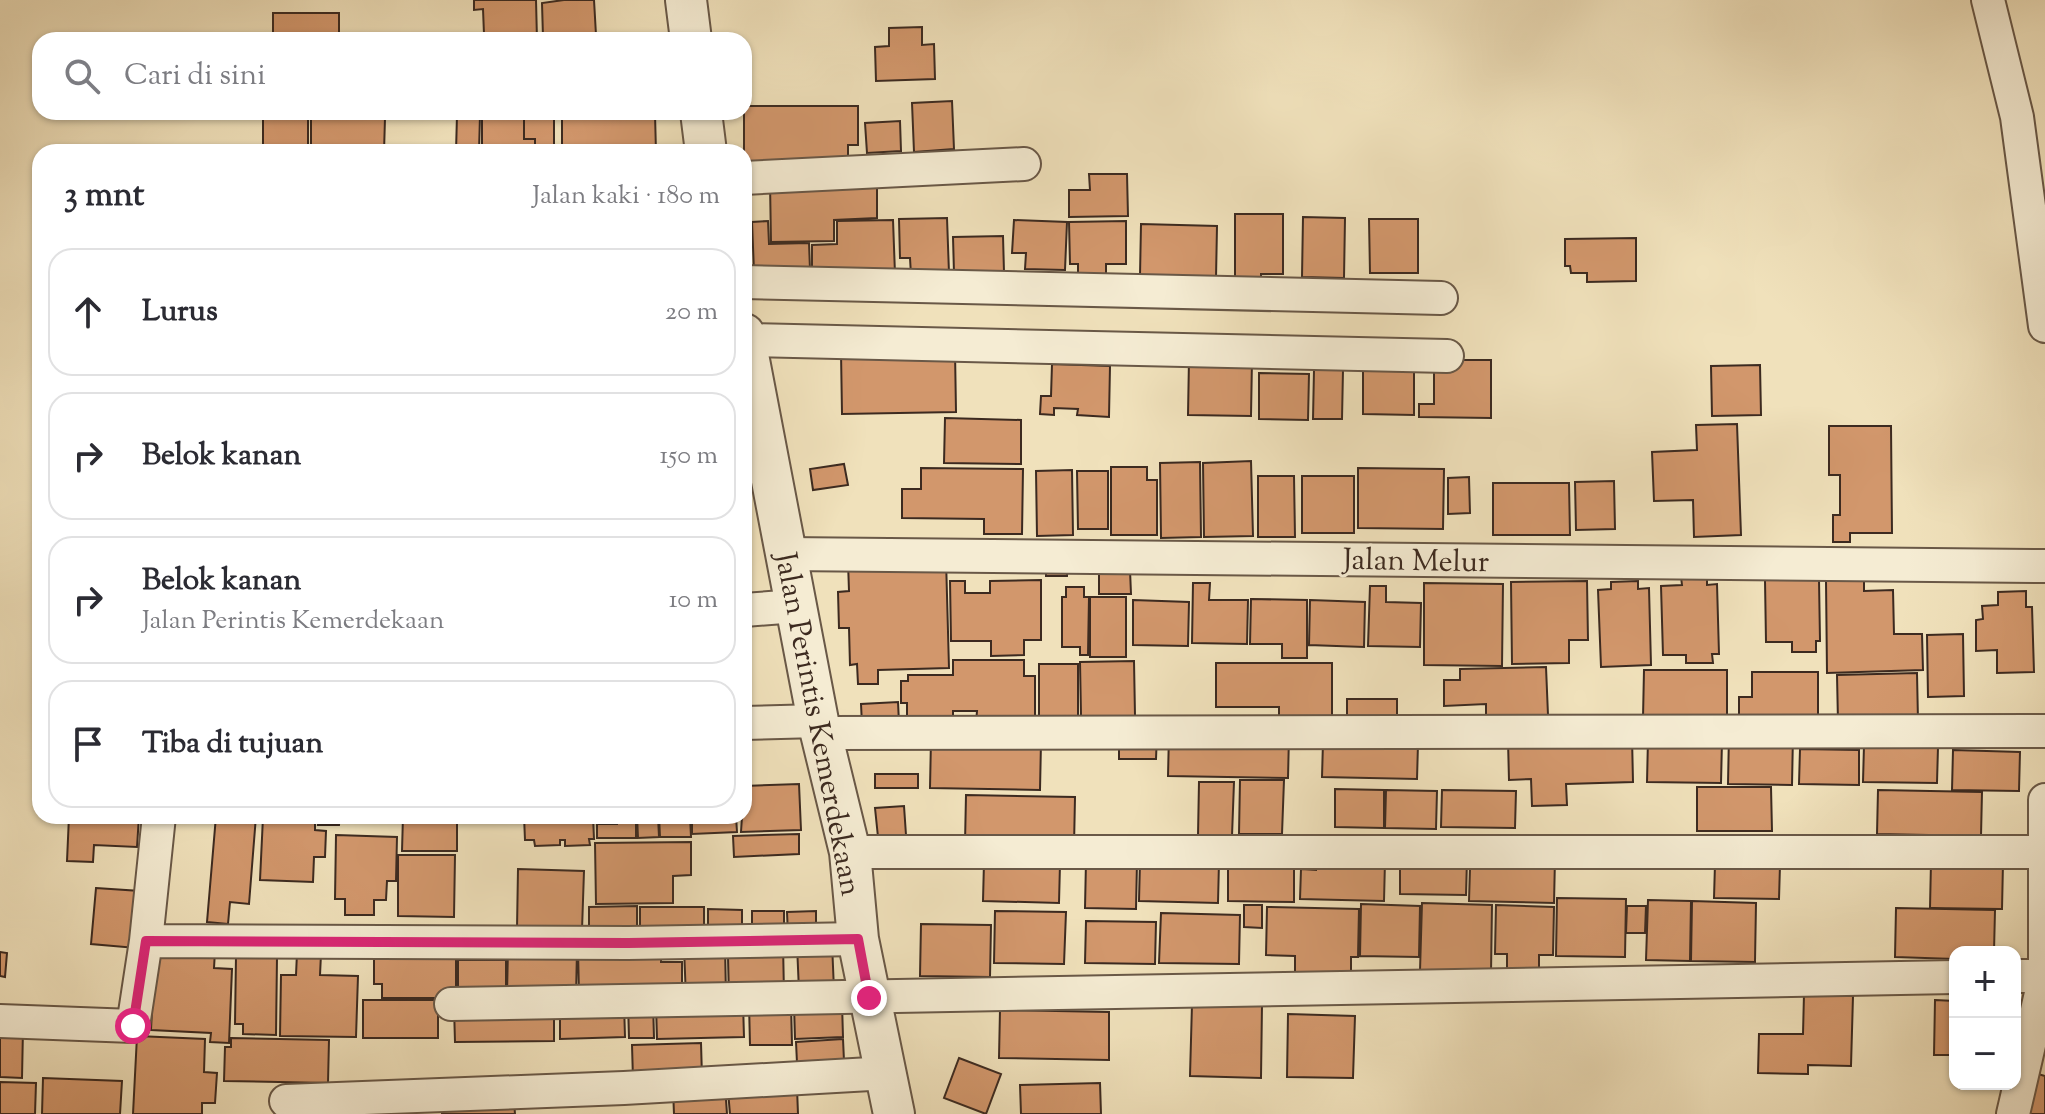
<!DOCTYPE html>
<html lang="id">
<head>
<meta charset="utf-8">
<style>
	body { margin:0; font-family:"Sorts Mill Goudy",serif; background:#f7f7f7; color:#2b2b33 }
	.controls { position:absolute; right:24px; bottom:24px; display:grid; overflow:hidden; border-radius:16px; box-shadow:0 2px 6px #0004 }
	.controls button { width:72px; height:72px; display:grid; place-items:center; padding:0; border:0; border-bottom:2px solid #e1e1e2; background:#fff; color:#2b2b33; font:40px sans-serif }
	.stop { position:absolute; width:24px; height:24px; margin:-18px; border:6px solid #db2777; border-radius:50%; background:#fff }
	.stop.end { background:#db2777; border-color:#fff; box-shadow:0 2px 8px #0008 }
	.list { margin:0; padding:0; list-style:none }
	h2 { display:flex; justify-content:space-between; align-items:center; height:104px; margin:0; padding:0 32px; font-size:34px }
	h2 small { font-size:26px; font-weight:400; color:#7c7c81 }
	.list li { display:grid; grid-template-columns:52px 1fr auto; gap:24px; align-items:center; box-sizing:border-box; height:128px; margin:0 16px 16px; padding:0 16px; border:2px solid #e1e1e2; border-radius:24px }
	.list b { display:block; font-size:30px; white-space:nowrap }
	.list p { margin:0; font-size:26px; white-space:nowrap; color:#7c7c81 }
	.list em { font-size:26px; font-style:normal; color:#7c7c81 }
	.icon { flex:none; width:44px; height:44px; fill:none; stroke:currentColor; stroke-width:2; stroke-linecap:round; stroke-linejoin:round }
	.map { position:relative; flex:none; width:2045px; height:1114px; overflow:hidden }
	.search { position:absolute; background:#fff; box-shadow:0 2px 6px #0004; left:32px; top:32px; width:720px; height:88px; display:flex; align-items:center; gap:20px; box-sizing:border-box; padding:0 28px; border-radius:24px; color:#7c7c81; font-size:30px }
	.panel { position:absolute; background:#fff; box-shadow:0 2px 6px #0004; left:32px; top:144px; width:720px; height:680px; border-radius:24px }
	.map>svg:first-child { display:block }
	.building { fill:#d2976c; stroke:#3c2a20; stroke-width:2 }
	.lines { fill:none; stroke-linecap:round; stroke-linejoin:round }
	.minor-casing { stroke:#695847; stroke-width:36 }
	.tertiary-casing { stroke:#695847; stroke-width:44 }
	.minor { stroke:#f5ecd3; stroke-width:32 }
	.tertiary { stroke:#f5ecd3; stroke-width:40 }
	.route { stroke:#db2777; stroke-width:10 }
	.labels { text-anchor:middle; stroke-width:6; stroke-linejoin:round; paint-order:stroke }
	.street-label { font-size:30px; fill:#3c2a20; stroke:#f5ecd3 }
</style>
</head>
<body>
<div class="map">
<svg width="2045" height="1114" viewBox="0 0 2045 1114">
	<rect width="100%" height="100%" fill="#f0e1bb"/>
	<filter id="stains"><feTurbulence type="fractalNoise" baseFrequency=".0025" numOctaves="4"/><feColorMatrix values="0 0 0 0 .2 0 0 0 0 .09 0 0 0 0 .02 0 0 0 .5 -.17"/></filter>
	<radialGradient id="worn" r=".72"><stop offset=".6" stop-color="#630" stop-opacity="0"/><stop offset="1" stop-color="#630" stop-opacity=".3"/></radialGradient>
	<path class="building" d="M474,0H536L537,40H493V34H484L483,9L474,10Z
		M564,0H594L596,35L543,37L542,3Z
		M273,13H339V40H273Z
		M922,27V45L934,44L935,79L876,81L875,47L889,46V28Z
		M952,101L954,149L914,152L912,103Z
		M744,106H858V145H848V170L744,162Z
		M562,114H655L656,152H562Z
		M457,115H480L479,152H456Z
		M482,116H524V139H535V152H482Z
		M524,116H554V152H535V139H524Z
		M263,117H308V152H263Z
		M311,117L385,118L384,152H311Z
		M900,121L901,151L867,153L865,123Z
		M1089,174H1127L1128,216L1069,217V190H1090Z
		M877,181V218L834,220V241L771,242L770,183Z
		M1235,214H1283V274H1261V280H1235Z
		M1303,217L1345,218L1344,278L1302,277Z
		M947,218L949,273L911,275L910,258H900L899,219Z
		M1369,219H1418V273H1370Z
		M893,220L895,274L862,275V268L812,269V245L837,244V221Z
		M1014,220L1067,222L1065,270L1025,269L1026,253H1012Z
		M768,221L769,244L809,243L810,270L754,272L752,222Z
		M1126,221V264H1106V275H1078V264H1070L1069,222Z
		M1141,224L1217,226L1216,278L1140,276Z
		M1003,236L1004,272L954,273L953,237Z
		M1636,238V281L1587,282V273H1571L1570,266H1565V239Z
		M955,351L956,412L842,414L841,352Z
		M1189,359L1252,360L1251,416L1188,415Z
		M1434,360H1491V418L1419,417V404H1434Z
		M1052,364L1110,366L1109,417L1077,415L1078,409L1054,408V415L1040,414L1041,396H1051Z
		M1363,365L1414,366V415L1363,414Z
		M1760,365L1761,415L1712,416L1711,366Z
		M1314,370H1343L1342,419H1313Z
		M1259,373L1309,374L1308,420L1259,419Z
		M945,418L1021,420V464L944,463Z
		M1737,424L1741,535L1694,537L1693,500L1654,501L1652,452L1697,450L1696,425Z
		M1829,426H1891L1892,533H1850V542H1833V515H1840V475H1829Z
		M1251,461L1253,536L1204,537L1203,463Z
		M1200,462L1201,537L1161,538L1160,463Z
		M844,464L848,485L813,490L810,469Z
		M1111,467H1147V480H1157V535H1111Z
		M921,468L1023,469L1022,534H984V519L902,518V489H921Z
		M1358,468L1444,469L1443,529L1358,528Z
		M1072,470L1073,535L1037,536L1036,471Z
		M1077,471H1108V529H1078Z
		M1258,476H1294L1295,537H1258Z
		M1302,476H1354V533H1302Z
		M1469,477L1470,513L1448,514V478Z
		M1614,481L1615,529L1576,530L1575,482Z
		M1493,483H1569L1570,535H1493Z
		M1046,558L1068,559L1067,576H1046Z
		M946,559L949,668L878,670V684H858L857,664L850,665L849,628H839L838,592L849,591L848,562Z
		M1099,570H1130L1131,594H1099Z
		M1707,576V585L1717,584L1719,654H1712L1713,663H1686V655H1663L1661,586L1682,585L1681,577Z
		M1819,579L1820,641H1816V652H1792V642H1766L1765,580Z
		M1041,580V640H1024V655L991,656V641H951L950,581H965V593H990V581Z
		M1587,581L1588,640H1569V663L1512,664L1511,582Z
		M1638,581V589L1649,588L1651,665L1601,667L1598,590L1611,589V582Z
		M1826,581H1864V591L1893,590L1894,634H1922L1923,670L1827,673Z
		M1193,583H1210L1209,600H1248L1247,644L1192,643Z
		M1424,583L1503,584L1502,666L1424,665Z
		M1370,586H1386V602L1421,603L1420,647L1368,646Z
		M1066,587H1084V597H1089L1088,655H1080V647H1062V597H1066Z
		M2026,591V607H2032L2034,672L1997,673V650L1976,651V620L1983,619L1982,606L1998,605V592Z
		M1090,597H1126V657H1090Z
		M1251,599L1307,600V658H1282V644H1250Z
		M1133,600L1189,602L1188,646L1133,645Z
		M1310,600L1365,602L1364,647L1309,645Z
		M1963,634L1964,696L1928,697L1927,635Z
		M953,660H1024V676H1035V723H976L977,711H953V724H907V703H901V681H908V675H953Z
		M1134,661L1135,716H1081L1080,662Z
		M1216,663H1332V717H1279V707H1216Z
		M1039,664H1078V721H1039Z
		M1546,667L1548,715L1486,717V704L1444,706V680H1460V669Z
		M1644,670H1727V719L1643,718Z
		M1752,672H1818V723H1739V697H1752Z
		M1917,673L1918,721L1838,722L1837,675Z
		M1347,699H1397V717L1347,718Z
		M898,702L899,723L862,725L861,704Z
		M1119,733H1157L1156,759H1119Z
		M1169,734L1289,736L1288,778L1168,776Z
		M1729,734L1793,735L1792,785L1728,784Z
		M1632,737L1633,782L1566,784L1567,805L1532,806L1531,779L1509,780L1508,741Z
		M931,739L1041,742L1040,790L930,788Z
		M1648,739L1722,741L1721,783L1647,782Z
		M1323,742L1418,744L1417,779L1322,777Z
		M1864,745L1938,747L1937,783L1863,782Z
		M1800,749L1859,750V785L1799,784Z
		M1953,750L2020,752L2019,791L1952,790Z
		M875,774H918V788H875Z
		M1240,780H1284L1282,834H1239Z
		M1199,782H1234L1232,836H1198Z
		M799,784L801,830L741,832L744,786Z
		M1697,787H1771L1772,831H1697Z
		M1335,789L1384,790V828L1335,827Z
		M1386,790L1437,791L1436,829L1385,828Z
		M1442,790L1516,791L1515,828L1441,827Z
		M1878,790L1982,792L1981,836L1877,834Z
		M966,795L1075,797L1074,846L965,843Z
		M904,806L906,835L878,837L875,808Z
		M69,816H139L137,847L94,845L93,862L67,861Z
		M216,816H256L249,904L230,902L228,924L207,922Z
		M319,816H340L339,825H318Z
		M403,816H457V851H402Z
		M524,816H593L594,839H589L590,845L565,846V840H560V845L535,846L534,840H525Z
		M617,816H636V838H597V824H617Z
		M637,816H658L659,837L638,838Z
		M659,816H690L691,837H660Z
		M692,816H736L737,832L692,834Z
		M263,817L315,819V830L326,831L325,857H314L313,882L260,880Z
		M799,834V854L734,857L733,836Z
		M336,835L397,837L396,881H387L386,900H374V915H345V899H335Z
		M691,842V875L673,876V903L596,904L595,843Z
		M398,855H455L454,917L398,916Z
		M1488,857L1555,858L1554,903L1469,901L1470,869H1487Z
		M1400,858L1467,859L1466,895L1400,894Z
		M1228,859H1294V902L1228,901Z
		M1316,860L1385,861L1384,901L1300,899L1301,869L1316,870Z
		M1086,861L1137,862L1136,909L1085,908Z
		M1140,861L1219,862L1218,903L1139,901Z
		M984,862L1060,864L1059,903L983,901Z
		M1931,862L2003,863L2002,909L1930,908Z
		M1715,864L1780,865L1779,899L1714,898Z
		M518,869L584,871L582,930L517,929Z
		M96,888L140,891L136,948L91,944Z
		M1557,898L1626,899L1625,957L1556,956Z
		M1648,900L1691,901L1690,961L1646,960Z
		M1692,901L1756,903L1755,962L1691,961Z
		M1422,903L1492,905L1491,973L1420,971Z
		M1361,904L1420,906L1419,957L1360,956Z
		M1244,905H1262V928L1244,927Z
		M1496,905L1554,907L1553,955H1539V969H1507V954H1495Z
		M637,906V933H589V907Z
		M1627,906H1646L1645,933H1626Z
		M640,907H704V933L640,934Z
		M1267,907L1359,909L1358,957H1351V975L1295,974V956L1266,955Z
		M1896,908L1995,910L1994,952H1955V959L1895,957Z
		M708,909L742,910V932H708Z
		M752,911H784V937H752Z
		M816,911V935H788L787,912Z
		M995,911L1066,912L1064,964L994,963Z
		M1161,913L1240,915L1239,964L1159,963Z
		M1086,921L1156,922L1155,964L1085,963Z
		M921,924L991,925L990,977L920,976Z
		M832,943L834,990L799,991L797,945Z
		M783,944L784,994L729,997L728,957H744Z
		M725,946L726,997L686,998L684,948Z
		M155,948L215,951L214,968L232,969L229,1043L210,1042L211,1033L151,1030Z
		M508,948L577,950L576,996L507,994Z
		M578,950H661V962H682V994H579Z
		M374,951H456V998H382V984H374Z
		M0,952L7,953L5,977L0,976Z
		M297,953L321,954L320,975L358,976L356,1037L280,1036L281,975H296Z
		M236,956L277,957L276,1035L243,1034V1024H235Z
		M458,960H506V999H458Z
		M1804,994L1853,996L1851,1066L1808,1065V1074L1758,1073L1759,1034H1803Z
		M363,1000H438V1038H363Z
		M1935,1000L1955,1001V1055H1934Z
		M628,1003H653L654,1038H629Z
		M743,1003L744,1037L657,1039L656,1005Z
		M842,1003L843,1037L795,1039L794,1005Z
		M624,1004L625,1037L560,1039V1006Z
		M749,1004H791L792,1045H750Z
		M1192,1004L1262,1005L1261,1078L1190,1076Z
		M454,1007H554V1041L455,1042Z
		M1000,1010L1109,1012V1060L999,1058Z
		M1288,1014L1355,1016L1353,1078L1287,1077Z
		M0,1029H23L22,1078L0,1077Z
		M137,1036L205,1039L204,1072L217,1073L215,1103H202V1114H133Z
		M231,1038L329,1040L328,1083L224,1081L225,1047H231Z
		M843,1039L844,1061L797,1063L796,1042Z
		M701,1043L702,1077L633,1079L632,1045Z
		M959,1058L1001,1074L986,1114L944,1098Z
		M2038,1074L2045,1076V1114H2028Z
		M43,1078L122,1081L120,1114H42Z
		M0,1082L36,1083L35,1114H0Z
		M1100,1083L1101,1114H1021L1020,1085Z
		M725,1085L727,1114H674L673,1089Z
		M797,1088L798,1114H730L728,1091Z
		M514,1101L515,1114H442V1103Z"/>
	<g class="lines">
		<g class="minor-casing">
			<path id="minor" d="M1988,0L2017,117L2045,326
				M744,178L1024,164
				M744,282L1441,298
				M746,340L1447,356
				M786,554L2045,566
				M744,610L796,606
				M744,723L818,721
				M822,733L2045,731
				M850,852H2044
				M146,941L628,943L858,939
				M2015,976H2045
				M451,1004L1955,977
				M0,1021L133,1026L146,941L159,816
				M286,1101L624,1088L888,1073
				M2013,1114L2045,976V800"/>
		</g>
		<g class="tertiary-casing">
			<path id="tertiary" d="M686,0L691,40
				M701,112L706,152
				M744,334L818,721L850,852L858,939L894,1114"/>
		</g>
		<use href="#minor" class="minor"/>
		<use href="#tertiary" class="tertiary"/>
	</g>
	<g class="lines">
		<path class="route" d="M133,1026L146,941L628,943L858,939L869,998"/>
	</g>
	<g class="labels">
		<g class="street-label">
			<text transform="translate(1416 560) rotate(1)" y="10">Jalan Melur</text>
			<text transform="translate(819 724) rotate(79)" y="10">Jalan Perintis Kemerdekaan</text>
		</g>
	</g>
	<rect width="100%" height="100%" filter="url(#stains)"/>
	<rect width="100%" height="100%" fill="url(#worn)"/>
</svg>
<div class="controls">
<button>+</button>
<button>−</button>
</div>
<div class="stop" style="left:133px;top:1026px"></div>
<div class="stop end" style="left:869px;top:998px"></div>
<div class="search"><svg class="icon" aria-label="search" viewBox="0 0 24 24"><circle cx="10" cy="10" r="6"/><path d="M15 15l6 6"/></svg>Cari di sini</div>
<section class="panel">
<h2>3 mnt<small>Jalan kaki · 180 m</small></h2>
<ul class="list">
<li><svg class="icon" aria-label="ahead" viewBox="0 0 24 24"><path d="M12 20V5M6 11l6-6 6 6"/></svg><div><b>Lurus</b></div><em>20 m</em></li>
<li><svg class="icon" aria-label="right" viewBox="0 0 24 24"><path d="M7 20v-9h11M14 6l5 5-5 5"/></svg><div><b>Belok kanan</b></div><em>150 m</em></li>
<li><svg class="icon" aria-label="right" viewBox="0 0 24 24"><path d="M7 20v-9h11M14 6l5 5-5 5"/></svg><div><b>Belok kanan</b><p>Jalan Perintis Kemerdekaan</p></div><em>10 m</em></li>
<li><svg class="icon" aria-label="arrive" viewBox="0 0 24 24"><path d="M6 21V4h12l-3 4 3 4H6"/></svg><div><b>Tiba di tujuan</b></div></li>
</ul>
</section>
</div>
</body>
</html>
